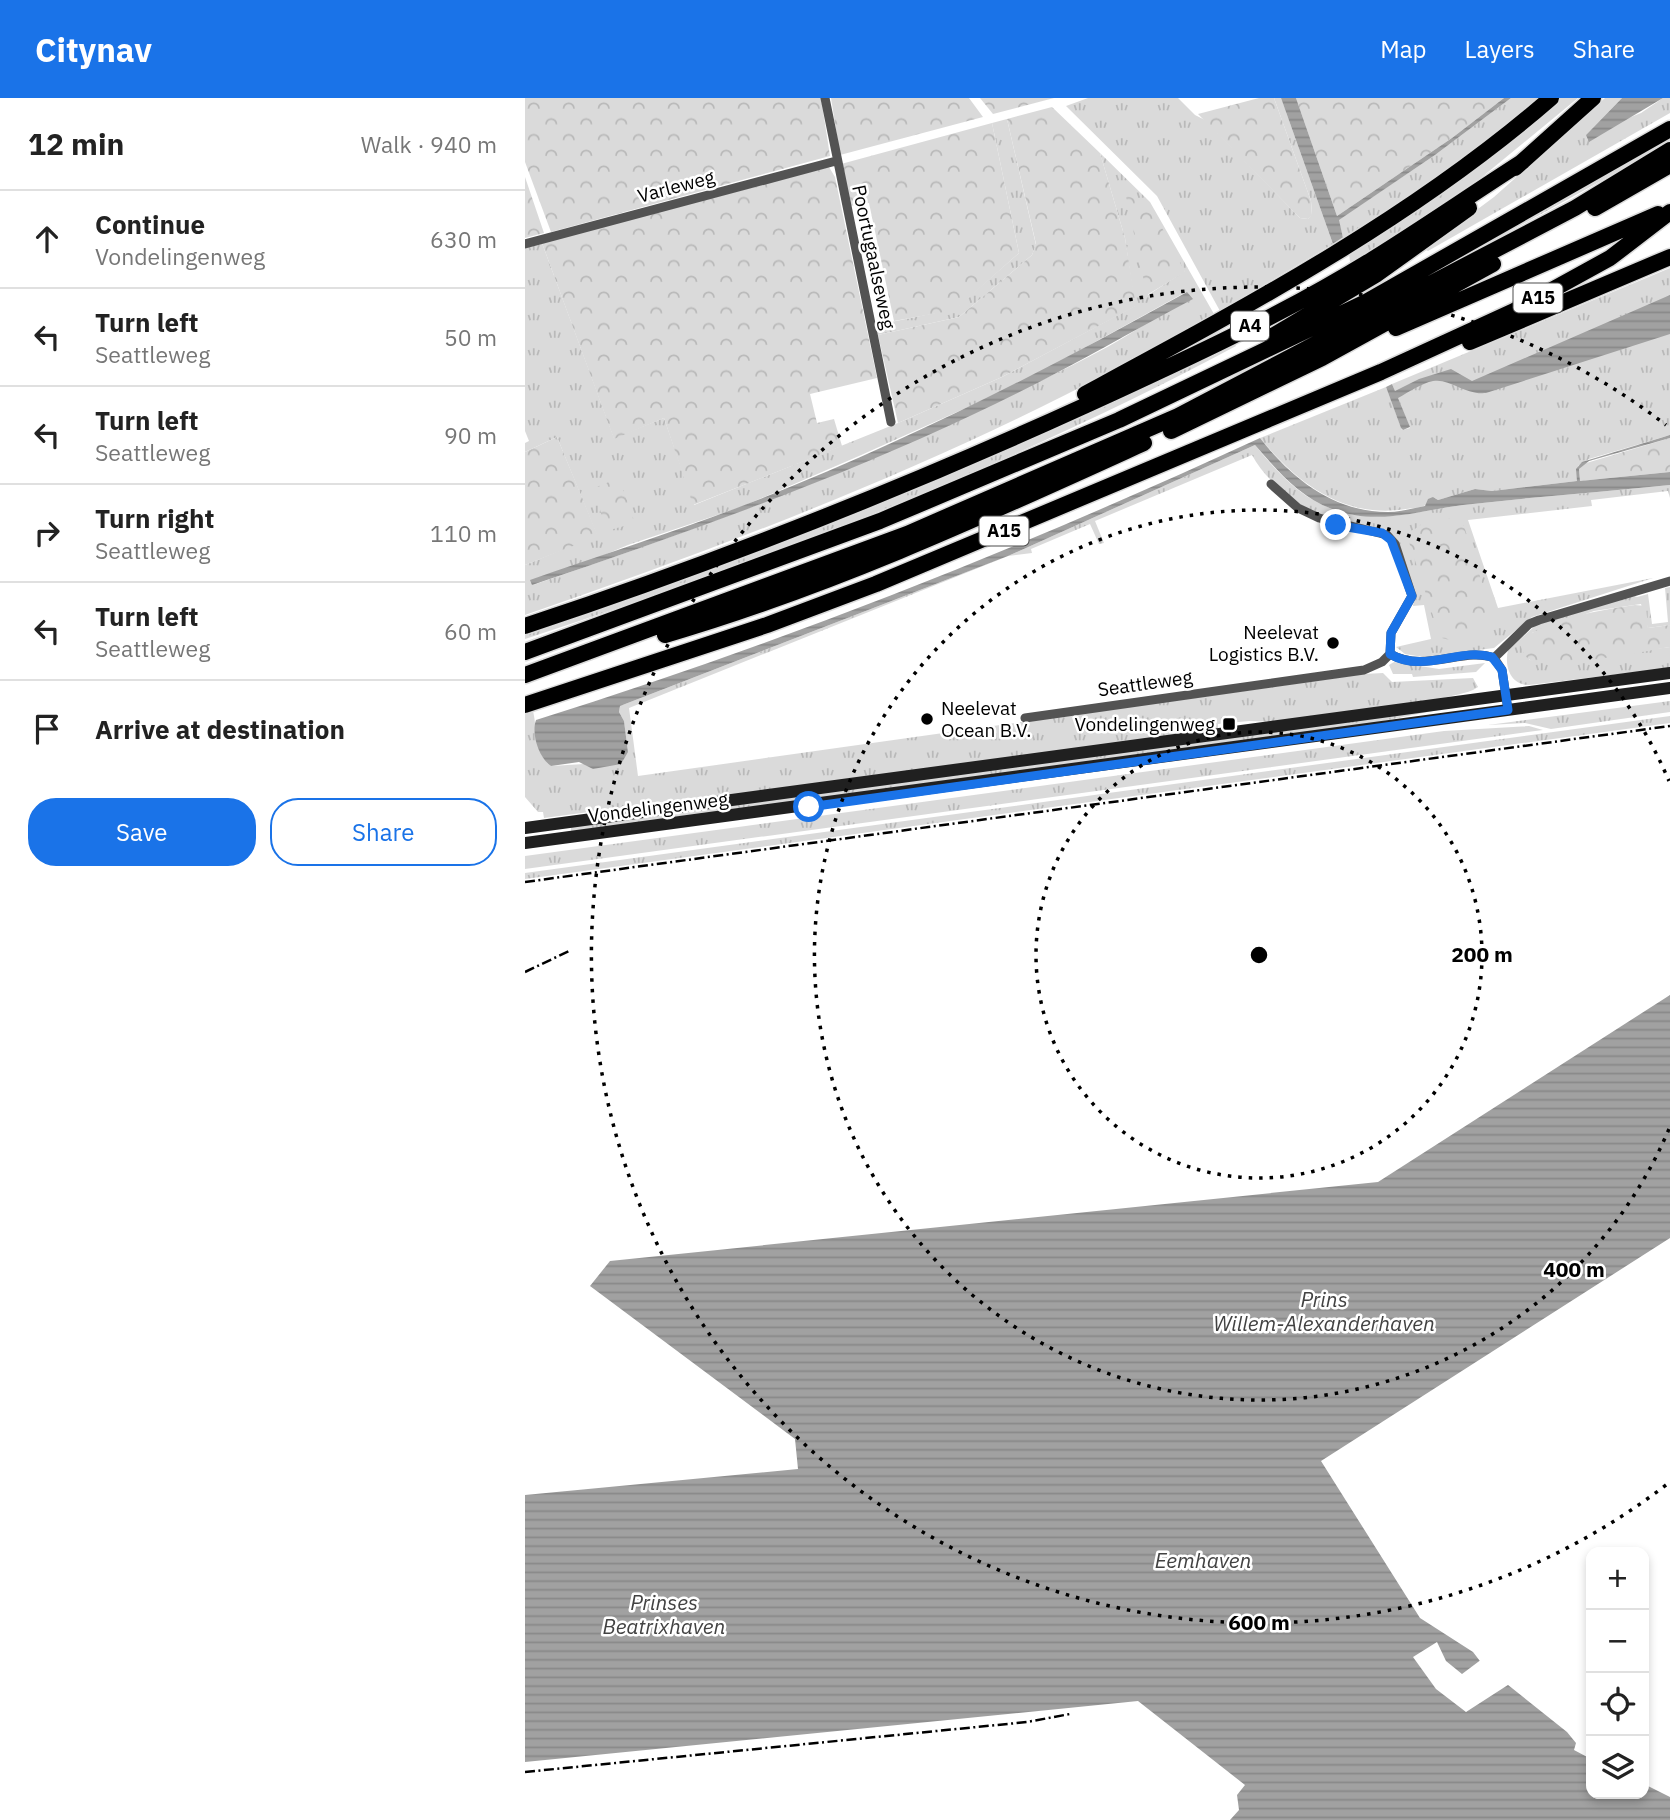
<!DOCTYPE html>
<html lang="en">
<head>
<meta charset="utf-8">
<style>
	body { margin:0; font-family:"IBM Plex Sans",sans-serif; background:#f6f6f6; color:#222 }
	.controls { position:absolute; right:21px; bottom:21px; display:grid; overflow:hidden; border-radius:14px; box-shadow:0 4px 10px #0003 }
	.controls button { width:63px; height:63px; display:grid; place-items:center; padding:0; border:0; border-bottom:2px solid #e0e0e0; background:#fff; color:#222; font:35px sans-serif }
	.stop { position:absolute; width:21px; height:21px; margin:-16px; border:5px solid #1a73e8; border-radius:50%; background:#fff }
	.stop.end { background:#1a73e8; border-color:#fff; box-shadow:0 2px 7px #0008 }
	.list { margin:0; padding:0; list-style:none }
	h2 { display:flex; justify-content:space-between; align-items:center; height:91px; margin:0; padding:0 28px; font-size:30px }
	h2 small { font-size:23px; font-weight:400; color:#767676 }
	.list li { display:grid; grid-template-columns:46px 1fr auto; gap:21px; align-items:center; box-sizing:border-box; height:98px; padding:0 28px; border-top:2px solid #e0e0e0 }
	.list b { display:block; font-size:26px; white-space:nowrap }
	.list p { margin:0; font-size:23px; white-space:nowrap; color:#767676 }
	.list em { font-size:23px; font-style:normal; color:#767676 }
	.actions { display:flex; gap:14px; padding:21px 28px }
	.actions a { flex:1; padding:16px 0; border:2px solid #1a73e8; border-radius:28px; text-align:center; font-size:24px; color:#1a73e8 }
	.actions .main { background:#1a73e8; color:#fff }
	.icon { flex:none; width:38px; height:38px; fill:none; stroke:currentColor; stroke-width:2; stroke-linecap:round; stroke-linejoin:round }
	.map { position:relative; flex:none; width:1145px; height:1722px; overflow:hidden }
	header { display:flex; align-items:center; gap:42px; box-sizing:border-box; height:98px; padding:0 35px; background:#1a73e8; color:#fff }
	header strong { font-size:33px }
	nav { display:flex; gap:38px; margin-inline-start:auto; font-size:24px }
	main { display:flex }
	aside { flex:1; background:#fff }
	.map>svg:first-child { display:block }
	.grass { fill:url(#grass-tufts); fill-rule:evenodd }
	.forest { fill:url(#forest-crowns) }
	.water { fill:url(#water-rules) }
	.pier { fill:#fff }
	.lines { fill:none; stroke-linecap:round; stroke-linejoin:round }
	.highway-casing { stroke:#dbdbdb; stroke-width:19 }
	.street { stroke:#535353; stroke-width:9 }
	.secondary { stroke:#202020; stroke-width:12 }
	.highway { stroke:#000; stroke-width:16 }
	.rail { stroke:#000; stroke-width:2.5; stroke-dasharray:10 3.5 2 3.5; stroke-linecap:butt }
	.route { stroke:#1a73e8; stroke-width:9 }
	.ring { fill:none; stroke:#000; stroke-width:3.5; stroke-dasharray:3.5 7 }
	.poi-dot { fill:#000; stroke:#fff; stroke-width:2.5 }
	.labels { text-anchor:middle; stroke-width:5; stroke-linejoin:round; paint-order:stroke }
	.shield { fill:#fff; stroke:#4c4c4c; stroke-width:2 }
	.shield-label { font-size:18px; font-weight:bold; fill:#000 }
	.street-label { font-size:19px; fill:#000; stroke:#fff }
	.poi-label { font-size:19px; fill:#000; stroke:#fff; text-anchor:end }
	.water-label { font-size:21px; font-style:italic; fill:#424242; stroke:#fff }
	.centre { fill:#000; stroke:#fff; stroke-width:3.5 }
	.ring-label { font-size:21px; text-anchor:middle; font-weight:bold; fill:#000; stroke:#fff; stroke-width:5; stroke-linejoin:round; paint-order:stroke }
</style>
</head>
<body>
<header>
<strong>Citynav</strong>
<nav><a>Map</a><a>Layers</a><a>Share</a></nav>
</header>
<main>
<aside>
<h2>12 min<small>Walk · 940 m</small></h2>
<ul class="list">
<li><svg class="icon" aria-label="ahead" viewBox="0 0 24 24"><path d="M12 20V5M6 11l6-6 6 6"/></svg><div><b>Continue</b><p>Vondelingenweg</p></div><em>630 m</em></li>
<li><svg class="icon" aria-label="left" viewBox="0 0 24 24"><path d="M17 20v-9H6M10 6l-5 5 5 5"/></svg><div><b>Turn left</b><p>Seattleweg</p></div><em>50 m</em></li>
<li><svg class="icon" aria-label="left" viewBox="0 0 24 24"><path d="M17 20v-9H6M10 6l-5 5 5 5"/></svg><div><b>Turn left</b><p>Seattleweg</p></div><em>90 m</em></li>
<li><svg class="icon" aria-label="right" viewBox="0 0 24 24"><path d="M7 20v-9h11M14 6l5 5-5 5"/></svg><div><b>Turn right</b><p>Seattleweg</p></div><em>110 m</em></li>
<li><svg class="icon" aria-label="left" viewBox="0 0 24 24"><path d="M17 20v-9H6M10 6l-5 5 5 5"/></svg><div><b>Turn left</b><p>Seattleweg</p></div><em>60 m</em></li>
<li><svg class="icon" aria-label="arrive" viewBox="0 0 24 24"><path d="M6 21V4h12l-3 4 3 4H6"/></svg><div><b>Arrive at destination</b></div></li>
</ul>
<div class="actions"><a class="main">Save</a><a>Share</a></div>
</aside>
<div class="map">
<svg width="1145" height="1722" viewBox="0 0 1145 1722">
	<defs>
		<pattern id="grass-tufts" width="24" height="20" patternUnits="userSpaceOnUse" patternTransform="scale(1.75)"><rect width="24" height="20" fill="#dadada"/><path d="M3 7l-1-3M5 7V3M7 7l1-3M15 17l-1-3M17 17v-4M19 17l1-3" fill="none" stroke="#b9b9b9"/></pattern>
		<pattern id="forest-crowns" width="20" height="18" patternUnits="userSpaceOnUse" patternTransform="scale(1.75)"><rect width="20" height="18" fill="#dadada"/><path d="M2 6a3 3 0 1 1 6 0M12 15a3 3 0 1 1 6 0" fill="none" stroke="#b9b9b9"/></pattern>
		<pattern id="water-rules" width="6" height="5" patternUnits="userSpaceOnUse" patternTransform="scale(1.75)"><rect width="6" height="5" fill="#a1a1a1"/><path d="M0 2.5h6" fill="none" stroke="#898989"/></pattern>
	</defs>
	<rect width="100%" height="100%" fill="#fff"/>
	<path class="grass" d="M563,0H653L670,17L680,22L775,120L783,121L787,116L786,103L749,0H756L808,146L695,213L632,98L541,8Z
		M986,0H1016L887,100L818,140L813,122L910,57Z
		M1032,0H1053L957,79L836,160L825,164L824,155Z
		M1080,0H1097L1061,37L1116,15L1138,0H1145V15L903,153L899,151L969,99Z
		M482,21L511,147L507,157L434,219L353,237L351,227L430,211L494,155L467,25Z
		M1145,36V45L898,181L933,157Z
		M575,55L625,104L689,216C472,344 238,435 0,517V467L72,437L32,339L0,354V345L4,343L0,333V149L17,145L89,340L139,320L169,407L373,325L477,279L610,208L600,140ZM617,167L660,173L623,197ZM661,194C614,237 556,263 499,291C341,370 175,430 8,487L103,447L216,409L334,358L490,288Z
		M1145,170V337L1064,361L1053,368L1052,383L967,393L950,391L913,402L908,399C905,401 905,404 902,406C899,410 886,410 881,411C819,421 772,385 735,340L861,289L877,332L885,330L867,286Z
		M708,243L711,248C487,368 241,463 0,541V534C162,481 321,422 477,352C555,318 631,279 708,243Z
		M730,347C752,374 774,399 807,411C852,427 893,413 938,407C1007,399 1076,394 1145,387V400L1143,393L1066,402L1067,408L943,422L973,510L1128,480L1007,519L969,550L898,559L880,556L871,549L906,541L899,507L888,508L890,494L868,437C854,427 833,427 816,424C783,417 743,387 727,357L570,423L579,445L574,446L565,426L506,451L507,455L483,458L104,610L113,678L839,576L858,575L867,584L948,580L953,589C942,597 923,597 910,603L752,624L724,623L693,626V631L207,698H184L19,720L18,714H13L0,699V616L8,613C12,629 10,657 26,668L59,666L103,654L99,623L94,614L95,608L483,458Z
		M1145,489V527L1123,530L1116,506L1069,513L1007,535L1004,562L1036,563L1145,549V570L1004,587C986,587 979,569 983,552L1011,527L1107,497L1112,499L1123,496L1127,526L1143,524L1140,490Z
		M869,564L914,571L960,565L951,574L888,579L887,576H868L864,567Z
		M1145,603V614L1026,631L1000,625L963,627Z
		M923,610L833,628L46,734V729Z
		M1145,618V625L0,781V775Z
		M1004,628L1018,632L0,771V758L919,633Z"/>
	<path class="forest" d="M0,0H296L305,58L26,134L0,64Z
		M306,0H444L458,19L315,57Z
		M455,0H529L468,16Z
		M734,0H749L786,103L787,117L783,121L775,120L673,16Z
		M771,0H979L927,40L812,118Z
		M527,9L575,55L600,140L611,208L477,279L373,325L353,237L434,219L507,157L511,146L482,21Z
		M467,25L494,155L430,212L369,223L344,105L325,108L316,66Z
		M304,69L310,79L352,280L285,296L292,325L309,321L317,348L168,407L139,320L89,341L17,145Z
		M0,79L19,135L0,140Z
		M601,98C630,102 647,151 660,174L622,197Z
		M32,339L73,438L0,467V354Z
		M1145,340V374L1055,383L1054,371L1058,366Z
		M94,380L110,425L81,433L69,390Z
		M932,419L938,425L967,516C965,539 937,547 917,540L914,536L883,441L884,435L897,426Z
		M1110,507L1121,508L1123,530L1145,527V549C1117,554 1032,570 1008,563C1000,561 998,553 995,547C1009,522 1082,511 1110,507Z"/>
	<path class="water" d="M756,0H771L812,118L927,40L979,0H986L910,57L814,122L818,140L808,146Z
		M1097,0H1138L1064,44L1061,37Z
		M662,194L668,201C595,240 523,282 447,317C305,384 156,437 7,487L5,482C75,457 147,435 217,408C371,349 518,274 662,194Z
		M1145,197V236L961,295C939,297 925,280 908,283C897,285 884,294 873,300L885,329L878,332L876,330L861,289L867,286L870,293L894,281L926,271L947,283Z
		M1145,337V340L1064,363L1054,371L1055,383L1145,374V387C1076,394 1007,399 938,407C892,413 852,428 807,411C773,398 753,373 730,347L483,458L95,608L94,614L99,623L103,654L96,666L68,671L54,664L26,668C14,660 6,636 11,622C258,545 501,448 735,340C766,380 809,414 863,414C875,414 888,410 900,408L903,401L908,399L913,402L950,391L967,393L1052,383L1051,371L1057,364Z
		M1145,897V1140L796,1363L895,1520L948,1554L958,1567L1042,1634L1051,1645L1049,1652L1066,1661V1696H1119V1686L1145,1699V1722H705L714,1712L712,1697L720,1687L613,1603L0,1664V1397L273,1371L270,1341L65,1188L85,1163L853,1084Z"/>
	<path class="pier" d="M912,1544L921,1563L937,1576L957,1561L986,1585L941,1614L911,1591L888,1559Z"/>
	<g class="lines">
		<g class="highway-casing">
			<path id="highway" d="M990,70L1068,0
				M1070,110L1145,67
				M871,230L1133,116
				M746,239L852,176L944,110
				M945,244L1145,159
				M560,296C721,209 887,121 1026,0
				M646,333L797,260L968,166
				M0,528C190,465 375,392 557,309C655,264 756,218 848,161C898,130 947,96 997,64
				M140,537C305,489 463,416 619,345
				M0,554L355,423L594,322L841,204L1145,31
				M0,577L382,436L653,318L1050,110L1145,52
				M0,607L242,527L351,486L856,274L989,213L1085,160L1145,114"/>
		</g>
		<path class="street" d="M300,0L366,324
			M0,146L311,63
			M865,556C900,576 940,548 969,560L1004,526L1014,522L1145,483
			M969,560L977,572L983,612
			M500,620L839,572L857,564L865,556L866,535L887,498L870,446L862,437L794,420L773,410L746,386"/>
		<path class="secondary" d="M0,730L1145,575
			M0,745L1145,590"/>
		<use href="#highway" class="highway"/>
		<path class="rail" d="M0,784L1145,628
			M0,874L44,853
			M0,1674L502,1624L545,1616"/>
	</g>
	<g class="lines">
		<path class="route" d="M284,709L983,612L977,572L967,559C935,549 899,576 865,556L866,535L887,498L866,442L857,435L811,427"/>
	</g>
	<g class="ring">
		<circle cx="734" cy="857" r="223"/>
		<path d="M1144 1031A445 445 0 1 1 1144 683"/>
		<path d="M1141 1387A668 668 0 1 1 1141 327"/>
	</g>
	<g class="poi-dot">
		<circle cx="808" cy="545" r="7"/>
		<circle cx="402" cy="621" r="7"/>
		<rect x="697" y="619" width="14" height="14" rx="3.5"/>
	</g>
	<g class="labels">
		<g class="shield">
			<rect x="988.5" y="185.5" width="49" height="29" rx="5"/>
			<rect x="706" y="213.5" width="38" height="29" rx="5"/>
			<rect x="454.5" y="418.5" width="49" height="29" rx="5"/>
		</g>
		<g class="shield-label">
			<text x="1013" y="206">A15</text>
			<text x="725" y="234">A4</text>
			<text x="479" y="439">A15</text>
		</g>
		<g class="street-label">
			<text transform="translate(151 88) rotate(-15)" y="7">Varleweg</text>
			<text transform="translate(349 159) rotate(78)" y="7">Poortugaalseweg</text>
			<text transform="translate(620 585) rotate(-8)" y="7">Seattleweg</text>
			<text transform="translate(133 709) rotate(-7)" y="7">Vondelingenweg</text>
		</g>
		<g class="poi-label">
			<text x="794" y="541">Neelevat<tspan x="794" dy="22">Logistics B.V.</tspan></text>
			<text x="416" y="617" text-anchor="start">Neelevat<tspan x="416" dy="22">Ocean B.V.</tspan></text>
			<text x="690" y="633">Vondelingenweg</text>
		</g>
		<g class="water-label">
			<text x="799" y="1209">Prins<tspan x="799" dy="24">Willem-Alexanderhaven</tspan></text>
			<text x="678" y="1470">Eemhaven</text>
			<text x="139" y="1512">Prinses<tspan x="139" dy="24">Beatrixhaven</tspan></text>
		</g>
	</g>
	<circle cx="734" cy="857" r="10" class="centre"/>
	<g class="ring-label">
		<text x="957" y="864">200 m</text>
		<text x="1049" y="1179">400 m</text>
		<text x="734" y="1532">600 m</text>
	</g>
</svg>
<div class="controls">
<button>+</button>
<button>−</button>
<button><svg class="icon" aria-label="locate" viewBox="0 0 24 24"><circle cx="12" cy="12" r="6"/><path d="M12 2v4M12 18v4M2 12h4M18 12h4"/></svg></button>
<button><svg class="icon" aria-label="layers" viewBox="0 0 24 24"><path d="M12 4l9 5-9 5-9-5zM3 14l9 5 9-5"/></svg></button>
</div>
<div class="stop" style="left:284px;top:709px"></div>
<div class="stop end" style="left:811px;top:427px"></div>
</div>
</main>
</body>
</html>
